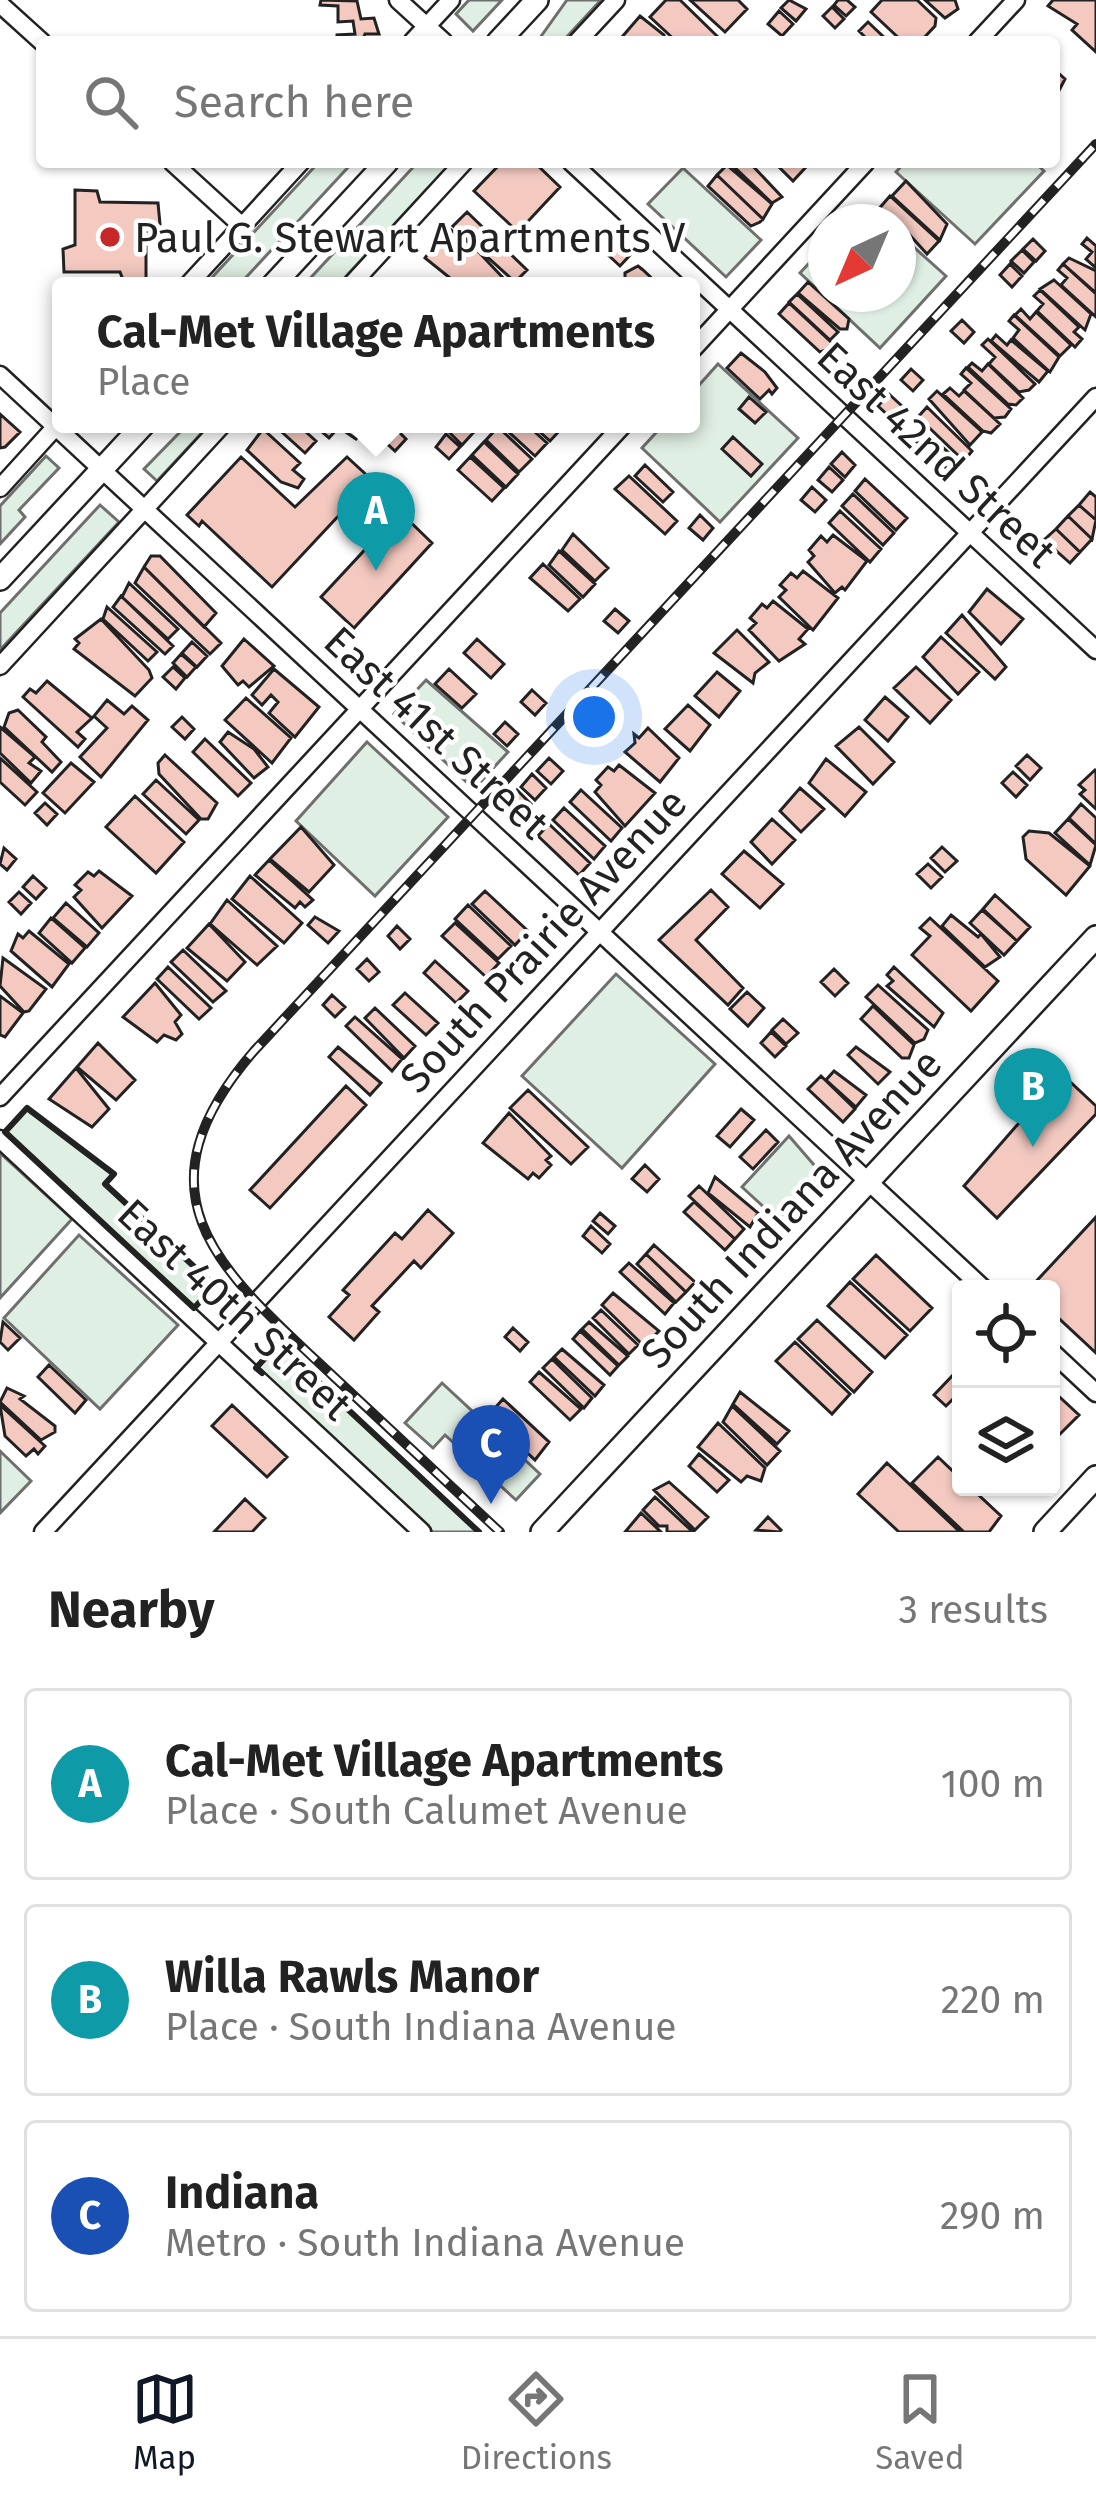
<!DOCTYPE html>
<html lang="en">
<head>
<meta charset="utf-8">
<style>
	body { margin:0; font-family:"Fira Sans",sans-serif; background:#f2f2f2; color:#222 }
	.controls { position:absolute; right:36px; bottom:36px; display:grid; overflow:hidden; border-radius:12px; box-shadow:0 3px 9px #0004 }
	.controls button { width:108px; height:108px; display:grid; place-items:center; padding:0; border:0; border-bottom:3px solid #e0e0e0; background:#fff; color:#222; font:60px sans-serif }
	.compass { position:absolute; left:808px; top:204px; width:108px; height:108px; border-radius:50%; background:#fff; box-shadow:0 3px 9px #0004; rotate:224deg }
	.you { position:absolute; left:594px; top:717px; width:42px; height:42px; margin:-30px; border:9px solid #fff; border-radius:50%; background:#1a73e8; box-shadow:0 0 0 18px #1a73e833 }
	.badge { display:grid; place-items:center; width:78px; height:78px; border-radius:50%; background:#111827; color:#fff; font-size:39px; font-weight:700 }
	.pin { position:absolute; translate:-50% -99px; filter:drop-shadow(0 3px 6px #0008) }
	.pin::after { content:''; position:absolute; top:63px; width:42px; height:36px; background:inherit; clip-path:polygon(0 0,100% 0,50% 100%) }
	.popup { position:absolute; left:52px; top:277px; width:648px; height:156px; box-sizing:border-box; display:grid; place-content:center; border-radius:12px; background:#fff; filter:drop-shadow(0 3px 9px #0005); font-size:39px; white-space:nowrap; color:#767676 }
	.popup b { font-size:45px; color:#222 }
	.popup::after { content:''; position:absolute; left:50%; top:100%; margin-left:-24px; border:24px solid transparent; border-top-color:#fff }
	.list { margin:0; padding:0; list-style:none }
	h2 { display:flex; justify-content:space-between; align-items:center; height:156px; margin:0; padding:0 48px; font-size:51px }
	h2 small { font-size:39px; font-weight:400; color:#767676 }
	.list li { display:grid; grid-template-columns:78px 1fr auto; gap:36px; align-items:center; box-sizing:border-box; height:192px; margin:0 24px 24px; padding:0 24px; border:3px solid #e0e0e0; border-radius:12px }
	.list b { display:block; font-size:45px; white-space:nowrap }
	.list p { margin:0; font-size:39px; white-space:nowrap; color:#767676 }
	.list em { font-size:39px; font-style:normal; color:#767676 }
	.icon { flex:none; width:66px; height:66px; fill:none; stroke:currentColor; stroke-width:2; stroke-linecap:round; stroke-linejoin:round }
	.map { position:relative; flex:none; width:1096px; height:1532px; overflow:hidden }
	.search { position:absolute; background:#fff; box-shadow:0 3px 9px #0004; left:36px; right:36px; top:36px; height:132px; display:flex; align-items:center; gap:30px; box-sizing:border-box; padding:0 42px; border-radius:12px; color:#767676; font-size:45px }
	.sheet { height:804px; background:#fff }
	nav { display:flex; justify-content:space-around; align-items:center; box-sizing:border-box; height:168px; border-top:3px solid #e0e0e0; background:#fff; font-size:33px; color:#767676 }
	nav a { display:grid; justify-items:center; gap:6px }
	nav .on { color:#111827 }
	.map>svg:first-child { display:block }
	.green { fill:#e0efe3; stroke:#6f6f6f; stroke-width:3 }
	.building { fill:#f3c9c0; stroke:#222; stroke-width:3 }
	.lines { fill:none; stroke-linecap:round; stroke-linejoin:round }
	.minor-casing { stroke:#222; stroke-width:21 }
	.tertiary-casing { stroke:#222; stroke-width:26 }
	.minor { stroke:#fff; stroke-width:16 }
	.tertiary { stroke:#fff; stroke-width:21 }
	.rail-casing { stroke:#222; stroke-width:10 }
	.rail { stroke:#fff; stroke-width:6; stroke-dasharray:18; stroke-linecap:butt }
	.wall { stroke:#222; stroke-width:6 }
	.poi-dot { fill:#c62828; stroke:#fff; stroke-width:4.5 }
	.labels { text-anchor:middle; stroke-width:9; stroke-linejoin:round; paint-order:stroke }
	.poi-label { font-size:42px; fill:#222; stroke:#fff; text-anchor:start }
	.street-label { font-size:42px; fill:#222; stroke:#fff }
</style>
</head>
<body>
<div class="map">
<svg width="1096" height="1532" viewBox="0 0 1096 1532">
	<rect width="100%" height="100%" fill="#fff"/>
	<path class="green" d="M469,0H502L473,31L456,14Z
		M567,0H601L562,42H537Z
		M319,162H353L238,286H204Z
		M418,162H452L337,286H303Z
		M905,162H1034L1044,171L975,244L896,172Z
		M683,168L761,240L726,277L648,204Z
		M898,233L946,276L880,348L800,273L826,245V294H898Z
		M718,364L798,438L720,522L642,448L664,424H691V394Z
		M175,424H210L157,481L144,469L180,432Z
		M46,456L59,468L19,510L25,517L0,544V506Z
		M100,505L119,522L0,650V613Z
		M426,680L508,752L474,789L394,714Z
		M367,742L448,817L375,896L296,821Z
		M616,974L715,1064L622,1168L522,1076Z
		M27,1108L114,1174L106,1185L215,1286L194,1308L5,1132Z
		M789,1136L821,1173L778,1220L742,1187Z
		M0,1153L72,1219L0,1298Z
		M79,1235L178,1325L100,1409L4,1318Z
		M278,1344L479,1532H433L256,1368Z
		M442,1383L540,1474L516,1500L445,1435L433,1448L405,1423Z
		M0,1451L31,1481L0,1513Z"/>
	<path class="building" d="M321,0L357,1L361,19L374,18L379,34H365L362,42H337V35L355,34L353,21L338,22V6L320,5Z
		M321,0L357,1L361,19L374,18L379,34H365L362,42H337V35L355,34L353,21L338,22V6L320,5Z
		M666,0H680L719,38L677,42L650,17Z
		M690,0H738L747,9L725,32Z
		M789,0L806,9L796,21L781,8Z
		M838,0H847L855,7L846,16L834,5Z
		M882,0H917L936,18L935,26L920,42H903L871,12Z
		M925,0H955L958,9L945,18Z
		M1053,0H1096V52L1072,30L1077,24L1048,6Z
		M832,7L844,19L835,28L823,16Z
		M779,11L793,24L782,36L768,24Z
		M640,16L664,35L665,42H627L622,37Z
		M868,22L888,41L894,42H870L859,31Z
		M1054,69L1065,79L1054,100Z
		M502,162H534L560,187L518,232L474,191Z
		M729,162H749L782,197L772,203Z
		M774,162H801L806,167L793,181Z
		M727,165L772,204L763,219L717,175Z
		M717,175L763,219L760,222L751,226L708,186Z
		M906,181L947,224L940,240L892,196Z
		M75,190L97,191L100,202L158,203L160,224L146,229V284L125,285L120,272H64L63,249L75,245Z
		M890,196L939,241L927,254L898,222H888L877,211Z
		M467,212L527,270L515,282L453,226Z
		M447,227L471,244L507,282L504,286H460L425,258Z
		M1087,238L1096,246V268L1086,259L1092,252L1082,244Z
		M1033,239L1045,251L1036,261L1023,249Z
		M619,241L632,253L620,266L607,254Z
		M1022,250L1034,262L1024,273L1011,261Z
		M1069,258L1096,271V293L1063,264Z
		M1010,264L1022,276L1012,287L1000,275Z
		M1063,264L1096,294V317L1061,285L1067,278L1058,270Z
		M638,266L643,270L660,286L625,281V273Z
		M1054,280L1091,314L1085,330L1040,289Z
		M808,282L849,319L847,329H840L798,293Z
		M1040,290L1079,327L1074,332L1082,339L1075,347L1037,311L1043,304L1034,296Z
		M797,294L838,332L830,340L789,302Z
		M789,303L832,343L826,350L820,352L779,314Z
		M1021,309L1030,319L1036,312L1071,345L1060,356L1015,315Z
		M1014,315L1059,357L1050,372L1013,338L1019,330L1009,321Z
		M962,320L974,332L964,343L951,331Z
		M996,335L1007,345L1011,340L1048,371L1039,382L991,341Z
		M988,339L1035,384L1029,390L1019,392L989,364L995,357L982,345Z
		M741,353L765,372L777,388L772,394L769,390L760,399L727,368Z
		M972,363L982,371L988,364L1023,398L1016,405L1008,404L968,367Z
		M966,368L1011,409L1005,417L994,418L964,390L971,383L961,374Z
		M911,369L923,380L913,391L901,380Z
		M950,388L959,396L964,391L1000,424L991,433L983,431L943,394Z
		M937,391L982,432L970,445L929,399Z
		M889,394L903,407L892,419L878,406Z
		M749,397L766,412L755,423L739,409Z
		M927,407L972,451L964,461L918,417Z
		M0,414L20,432L5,447L0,448Z
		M273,424H297L316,441L305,453Z
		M313,424H334L338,428L329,438Z
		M334,424H359L365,430L356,439Z
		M456,424L473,433L462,445L449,432Z
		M526,424L547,443L535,456L501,425Z
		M531,424H557L562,428L550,441Z
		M392,425L406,439L395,451L381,438Z
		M498,427L532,459L519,472L486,440Z
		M263,429L300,463L293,470L304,479L298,488L281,482L247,450Z
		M926,432L961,464L953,474L917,442Z
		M446,434L460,447L449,459L436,447Z
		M733,437L762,464L751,476L722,449Z
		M484,442L518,474L506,487L472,455Z
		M842,452L855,465L845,477L831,464Z
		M241,457L295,507L347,457L372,480L272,587L202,521L199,526L187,515Z
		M470,457L504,488L492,501L458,470Z
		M645,465L673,492L663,502L635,476Z
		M829,467L843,480L832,492L818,480Z
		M629,476L677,521L665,534L615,489Z
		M865,479L907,518L896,530L855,491Z
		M812,487L826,500L815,512L801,500Z
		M1090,492L1096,497V520L1079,505Z
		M853,494L894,533L883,545L842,506Z
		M1079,505L1096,520L1092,539L1068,516Z
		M840,511L881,549L870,562L829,523Z
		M400,512L432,543L354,628L321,597Z
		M700,515L713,528L703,540L689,528Z
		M1068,516L1092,539L1080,552L1056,529Z
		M1056,529L1080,552L1070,563L1044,540Z
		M573,534L608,568L595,581L562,550Z
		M833,535L867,561L845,590L842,587L835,593L808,562L814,556L809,550L821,536L827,542Z
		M559,551L595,584L583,597L549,565Z
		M151,556H160L216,613L204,627L144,567Z
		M543,564L580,599L568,611L530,578Z
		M144,567L221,643L210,654L135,583Z
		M803,571L838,598L813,630L779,597L786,590L780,585L791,573L797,578Z
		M129,583L178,629L168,639L122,597Z
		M987,589L1023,619L1001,644L969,612Z
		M121,596L173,646L165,654L113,607Z
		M773,601L808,629L799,639L805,644L779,661L749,630L756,623L750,618L762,604L767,608Z
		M107,607L157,652L148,661L103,619Z
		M615,609L629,621L618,633L604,621Z
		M962,615L1006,667L995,679L946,633Z
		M101,619L149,670L152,678L135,696L74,649L79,643L75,639Z
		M737,630L769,662L755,673L753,683L714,653Z
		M941,637L979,672L958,694L923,657Z
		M244,639L274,666L249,687L243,681L238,685L222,666Z
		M477,639L504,664L491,678L464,653Z
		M192,642L207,656L197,667L182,653Z
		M181,654L196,667L187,677L173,663Z
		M173,667L185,678L176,689L163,677Z
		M916,667L951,700L930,723L894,688Z
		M274,669L319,707L295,737L269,713L278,702L271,695L262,705L252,695Z
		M449,669L476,694L462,708L435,684Z
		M717,672L740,691L719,717L695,696Z
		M47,681L92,718L77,732L85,739L78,747L23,697L30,689L36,693Z
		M532,690L546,703L535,715L521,702Z
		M885,697L908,717L888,741L865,720Z
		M246,698L291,738L272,763L225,720Z
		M107,700L124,714L132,706L148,720L101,777L80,757L107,728L94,716Z
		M688,705L710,725L690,751L665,729Z
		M18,710L46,737L42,742L61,762L52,772L4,727L9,713Z
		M182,717L194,729L185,739L172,727Z
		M505,722L518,734L507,746L494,734Z
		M0,727L35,757L29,763L41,771L31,783L0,753Z
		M859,727L894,762L873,784L836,746Z
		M648,728L679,758L660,782L625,752L635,743L634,734L639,738Z
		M228,732L254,749L268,767L254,778L220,742Z
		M205,739L251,783L238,796L193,752Z
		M165,755L217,803L208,819H201L159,774L158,763Z
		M1027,755L1041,768L1030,780L1016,766Z
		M0,758L37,792L25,805L0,782Z
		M549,758L563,771L551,784L537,771Z
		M826,759L866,792L845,816L809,783Z
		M71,763L94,782L65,813L43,793Z
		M619,765L655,793L625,826L595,792L601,785L596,780L608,767L614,771Z
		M1095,770L1096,771V809L1080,794L1085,790L1079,785Z
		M1013,772L1027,785L1016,797L1002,783Z
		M532,774L546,788L535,800L521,787Z
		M156,780L199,820L186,834L143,794Z
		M800,788L824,809L801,832L780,811Z
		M517,790L531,804L520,816L506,803Z
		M581,790L622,828L611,841L570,802Z
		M135,796L184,842L156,873L106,827Z
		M45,803L57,814L47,825L35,813Z
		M1081,804L1096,818V844L1069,818Z
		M564,808L605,846L594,859L553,820Z
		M772,819L795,840L772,864L751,842Z
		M1068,819L1096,845L1090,865L1055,833Z
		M549,824L590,863L579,875L538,836Z
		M301,827L334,865L309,892L270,859Z
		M1029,831L1049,833L1090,866L1066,895L1026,859L1023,837Z
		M942,847L957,861L945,872L931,858Z
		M4,848L16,859L7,870L0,864Z
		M744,851L783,884L760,908L722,874Z
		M269,860L313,900L305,907L300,902L295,908L255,875Z
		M928,864L942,877L931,888L917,874Z
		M99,871L132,896L102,928L74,897L81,890L75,885L88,872L94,876Z
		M33,876L46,888L36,899L23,887Z
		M250,876L302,923L284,943L232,899Z
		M711,890L728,907L696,940L743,988L728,1005L659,940Z
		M485,891L528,931L515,945L472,904Z
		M19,892L31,903L21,914L9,902Z
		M995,895L1030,927L1017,941L983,909Z
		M227,900L277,946L257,965L210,924Z
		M66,903L99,933L87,947L53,918Z
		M468,905L511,946L498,959L455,919Z
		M982,910L1017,941L1004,955L970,923Z
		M951,915L978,937L981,934L1000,957L985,967L942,926Z
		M315,917L339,931L328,943L308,925Z
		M51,918L85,948L72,963L39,933Z
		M930,918L998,981L971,1011L912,955L930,936L920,928Z
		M455,923L499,963L486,977L442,936Z
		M209,924L245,962L227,981L187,948Z
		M397,926L410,939L400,949L388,936Z
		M29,931L69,964L52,987L11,951L18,934L23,938Z
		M183,950L226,991L213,1002L171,962Z
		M3,958L46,989L29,1011L24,1012L0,986Z
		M367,959L379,972L369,981L357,969Z
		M435,961L468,991L456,1003L424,973Z
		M168,967L211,1008L199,1019L157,979Z
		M894,967L943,1013L934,1027L887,986L893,981L887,975Z
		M834,969L848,983L835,996L821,982Z
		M155,983L181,1015L175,1022L182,1034L176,1040L164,1035L157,1042L123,1017Z
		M878,985L928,1030L924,1039L915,1043L866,997Z
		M747,992L764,1008L748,1026L730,1009Z
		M405,993L438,1023L426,1035L393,1005Z
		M332,995L345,1007L335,1017L323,1005Z
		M0,996L23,1013L5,1037L0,1035Z
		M873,1006L914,1045L909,1058H902L861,1019Z
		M375,1008L415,1046L404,1058L365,1018Z
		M355,1017L402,1059L392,1071L346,1026Z
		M783,1019L798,1033L786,1044L772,1030Z
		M771,1032L786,1046L775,1057L761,1043Z
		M98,1043L135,1080L116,1100L77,1067Z
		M338,1047L381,1083L370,1095L329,1057Z
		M856,1047L890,1072L878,1084L848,1055Z
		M76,1068L109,1109L92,1127L49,1099Z
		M834,1071L866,1095L856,1107L826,1080Z
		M821,1076L855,1109L843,1122L808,1089Z
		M1065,1077L1096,1106V1114L997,1218L964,1186L1032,1108L1023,1100L1037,1084L1048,1095Z
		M346,1086L366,1105L270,1208L250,1190Z
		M528,1090L588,1147L571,1164L510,1108Z
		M741,1109L754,1120L730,1147L717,1136Z
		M509,1113L551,1156L546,1160L551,1165L539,1178L533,1173L528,1179L483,1143Z
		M766,1130L778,1142L753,1169L740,1157Z
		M645,1165L659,1179L647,1192L632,1179Z
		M715,1177L758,1213L750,1227L708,1193Z
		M699,1186L744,1229L735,1239L689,1196Z
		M694,1202L735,1239L725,1250L684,1212Z
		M428,1210L453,1233L421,1268L414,1261L372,1306L379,1312L354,1340L329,1317L349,1295L343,1290L395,1233L402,1239Z
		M600,1213L615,1226L608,1234L593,1221Z
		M1096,1217V1353L1051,1311V1289H1029Z
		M591,1226L610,1244L602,1253L583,1236Z
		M654,1245L695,1282L686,1292L646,1254Z
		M646,1254L686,1292L676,1302L637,1264Z
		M876,1255L932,1308L910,1331L853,1279Z
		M629,1263L674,1303L665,1314L620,1272Z
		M850,1282L907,1335L885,1358L828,1306Z
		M613,1293L659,1331L644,1346L602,1305Z
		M601,1310L638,1345L629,1354L593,1318Z
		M817,1320L872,1372L854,1392L798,1339Z
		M3,1322L20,1338L8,1350L0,1342Z
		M589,1322L628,1356L619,1365L582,1329Z
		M513,1328L528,1342L520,1351L505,1337Z
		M580,1331L618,1366L610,1375L573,1339Z
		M795,1342L850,1394L832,1414L776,1361Z
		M562,1349L604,1385L595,1396L554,1357Z
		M552,1359L592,1398L584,1408L543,1368Z
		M49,1365L86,1400L75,1413L38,1377Z
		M539,1372L581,1409L570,1420L530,1382Z
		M954,1374L961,1391L946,1406L934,1395Z
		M7,1388L24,1396L20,1399L55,1426V1432L41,1440L0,1402Z
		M1051,1389L1079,1415L1053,1441L1051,1439Z
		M740,1392L789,1431L777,1444L733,1404Z
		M503,1399L549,1442L535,1460L488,1416Z
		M0,1405L45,1446L38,1454L34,1449L26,1456L5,1436Z
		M232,1405L287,1457L267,1477L212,1426Z
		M732,1406L780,1451L767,1465L723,1422Z
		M718,1423L765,1468L761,1481L747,1476L741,1482L698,1447Z
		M699,1454L729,1480L717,1492L689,1466Z
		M938,1457L961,1479V1487H970L1001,1516L989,1532H964L912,1483Z
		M887,1463L960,1532H899L858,1494Z
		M669,1482L708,1517L695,1530L654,1490Z
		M655,1497L693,1532H667V1526H659L643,1510Z
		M245,1499L265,1518L252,1532H214Z
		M641,1513L661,1532H625Z
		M768,1517L781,1530L779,1532L756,1530Z"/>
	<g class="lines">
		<g class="minor-casing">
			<path id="minor" d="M398,0L444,42
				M0,4L42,42
				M412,42L451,0
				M577,42L616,0
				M977,42L1016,0
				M172,162L242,226
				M571,162L1096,650
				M187,286L301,162
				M350,286L464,162
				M691,351L866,162
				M0,375L984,1289
				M0,488L60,422
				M0,666L223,424
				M0,1097L624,424
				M0,1139L422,1532
				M1051,1351L1096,1393
				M43,1532L1096,397"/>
		</g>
		<g class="tertiary-casing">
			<path id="tertiary" d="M498,42L537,0
				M272,286L387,162
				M0,579L144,424
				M542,1532L1096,937
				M1045,1532L1096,1477"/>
		</g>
		<use href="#minor" class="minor"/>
		<use href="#tertiary" class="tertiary"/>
		<g class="rail-casing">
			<path id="rail" d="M500,1532C444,1480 389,1428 333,1376C222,1272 128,1197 254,1051L1096,144"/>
		</g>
		<use href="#rail" class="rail"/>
		<path class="wall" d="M27,1108L114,1174L105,1184L215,1286L194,1308L5,1132Z
			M262,1373L256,1368L278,1344L479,1532"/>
	</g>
	<circle class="poi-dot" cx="110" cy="237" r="12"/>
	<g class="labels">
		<g class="poi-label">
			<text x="134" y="252">Paul G. Stewart Apartments V</text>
		</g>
		<g class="street-label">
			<text transform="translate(937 454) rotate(43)" y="15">East 42nd Street</text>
			<text transform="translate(437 732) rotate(43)" y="15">East 41st Street</text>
			<text transform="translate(543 940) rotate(-47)" y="15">South Prairie Avenue</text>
			<text transform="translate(791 1208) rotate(-47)" y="15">South Indiana Avenue</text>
			<text transform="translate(235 1309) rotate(43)" y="15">East 40th Street</text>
		</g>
	</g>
</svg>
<div class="controls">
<button><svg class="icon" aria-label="locate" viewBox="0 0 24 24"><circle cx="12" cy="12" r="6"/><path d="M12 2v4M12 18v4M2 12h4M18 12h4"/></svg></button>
<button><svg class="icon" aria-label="layers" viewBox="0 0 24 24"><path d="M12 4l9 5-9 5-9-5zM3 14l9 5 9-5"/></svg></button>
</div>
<svg class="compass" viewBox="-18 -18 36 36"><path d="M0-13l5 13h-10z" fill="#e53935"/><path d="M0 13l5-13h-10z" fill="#767676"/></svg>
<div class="you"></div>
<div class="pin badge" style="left:376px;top:571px;background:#0f9aa8">A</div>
<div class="popup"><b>Cal-Met Village Apartments</b>Place</div>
<div class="pin badge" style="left:1033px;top:1147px;background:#0f9aa8">B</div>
<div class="pin badge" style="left:491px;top:1504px;background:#1a4fb4">C</div>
<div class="search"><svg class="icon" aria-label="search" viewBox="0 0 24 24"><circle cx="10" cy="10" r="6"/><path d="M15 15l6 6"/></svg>Search here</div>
</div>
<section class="sheet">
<h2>Nearby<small>3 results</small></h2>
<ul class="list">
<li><span class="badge" style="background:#0f9aa8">A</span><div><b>Cal-Met Village Apartments</b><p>Place · South Calumet Avenue</p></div><em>100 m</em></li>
<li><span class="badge" style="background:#0f9aa8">B</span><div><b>Willa Rawls Manor</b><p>Place · South Indiana Avenue</p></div><em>220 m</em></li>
<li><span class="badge" style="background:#1a4fb4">C</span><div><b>Indiana</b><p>Metro · South Indiana Avenue</p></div><em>290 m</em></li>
</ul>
</section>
<nav>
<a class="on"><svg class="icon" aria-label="map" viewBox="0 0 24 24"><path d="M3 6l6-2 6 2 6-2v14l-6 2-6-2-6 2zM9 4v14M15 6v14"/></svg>Map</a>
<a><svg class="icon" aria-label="directions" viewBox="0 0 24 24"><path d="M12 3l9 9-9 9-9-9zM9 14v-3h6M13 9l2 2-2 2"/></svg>Directions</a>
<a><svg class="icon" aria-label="saved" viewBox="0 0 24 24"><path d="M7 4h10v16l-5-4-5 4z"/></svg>Saved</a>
</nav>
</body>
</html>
